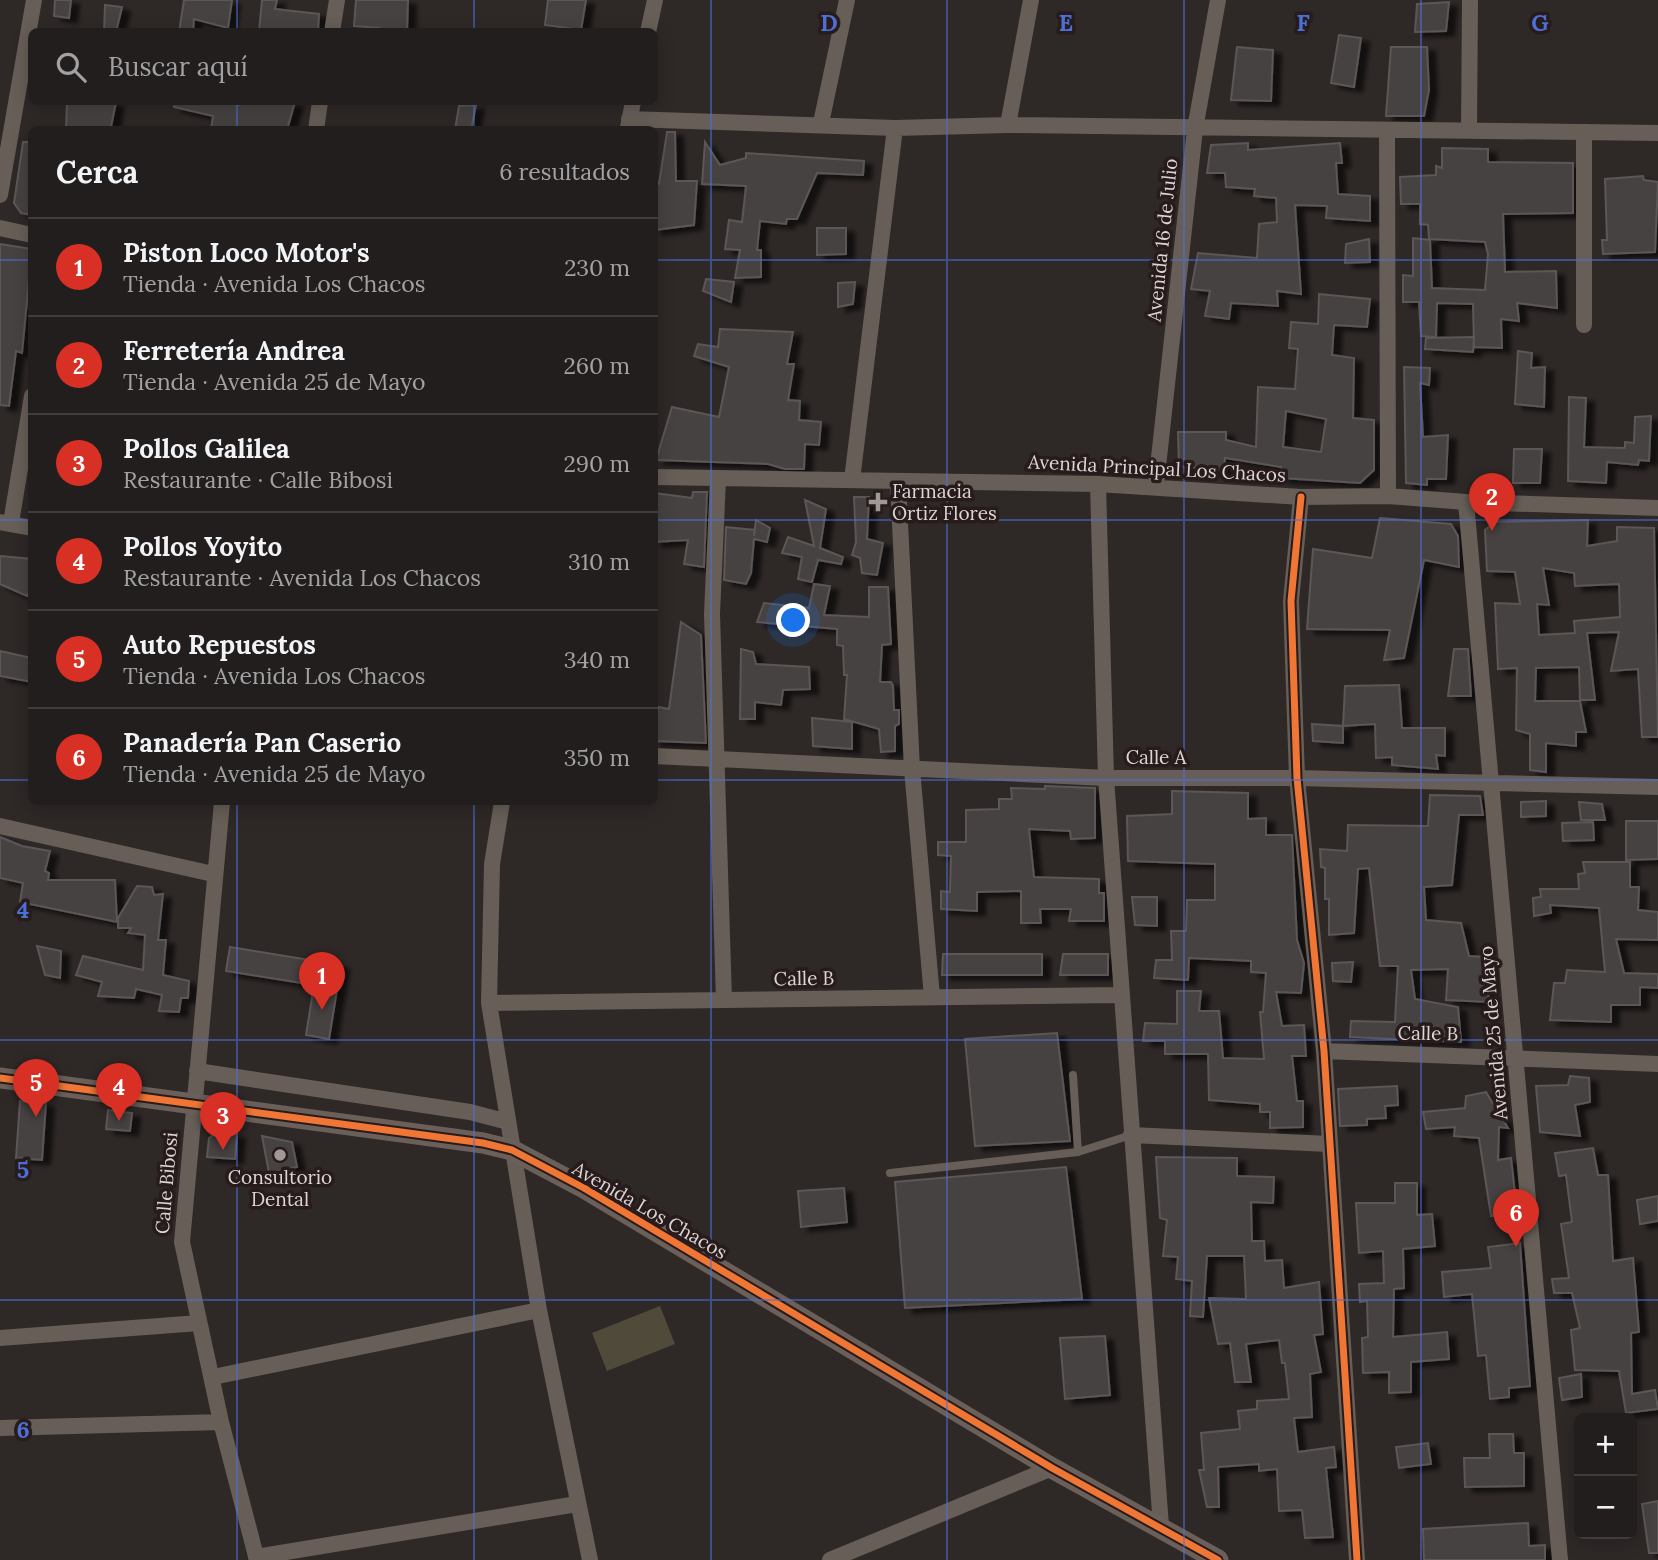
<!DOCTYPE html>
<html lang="es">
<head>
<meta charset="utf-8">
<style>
	body { margin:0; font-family:Lora,serif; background:#2e2b2a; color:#f1f3f6 }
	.controls { position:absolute; right:21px; bottom:21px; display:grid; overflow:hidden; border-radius:10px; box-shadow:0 4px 18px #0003 }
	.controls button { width:63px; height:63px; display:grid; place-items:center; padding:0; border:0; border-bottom:2px solid #3f3c3b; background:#221e1d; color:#f1f3f6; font:35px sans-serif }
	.you { position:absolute; left:794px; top:621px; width:24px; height:24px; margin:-18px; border:5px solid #fff; border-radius:50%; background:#1a73e8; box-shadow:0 0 0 10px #1a73e833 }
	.badge { display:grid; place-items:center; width:46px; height:46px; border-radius:50%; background:#d93025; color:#fff; font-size:23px; font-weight:700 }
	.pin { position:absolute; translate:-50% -58px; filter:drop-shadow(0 2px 4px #0008) }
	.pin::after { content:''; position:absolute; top:37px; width:24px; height:21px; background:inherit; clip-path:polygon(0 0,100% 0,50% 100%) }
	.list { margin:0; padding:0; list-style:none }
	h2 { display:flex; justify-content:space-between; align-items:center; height:91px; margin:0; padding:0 28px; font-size:30px }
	h2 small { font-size:23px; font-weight:400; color:#a2a2a4 }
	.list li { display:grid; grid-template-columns:46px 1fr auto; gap:21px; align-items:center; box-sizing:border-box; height:98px; padding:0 28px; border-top:2px solid #3f3c3b }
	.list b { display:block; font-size:26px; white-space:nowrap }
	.list p { margin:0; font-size:23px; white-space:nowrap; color:#a2a2a4 }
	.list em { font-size:23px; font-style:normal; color:#a2a2a4 }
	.icon { flex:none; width:38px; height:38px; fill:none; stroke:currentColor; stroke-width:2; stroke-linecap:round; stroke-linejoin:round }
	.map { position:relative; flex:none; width:1658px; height:1560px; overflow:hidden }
	.search { position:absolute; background:#221e1d; box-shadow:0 4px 18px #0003; left:28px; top:28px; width:630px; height:77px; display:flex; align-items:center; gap:18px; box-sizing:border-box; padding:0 24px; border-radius:10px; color:#a2a2a4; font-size:26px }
	.panel { position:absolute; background:#221e1d; box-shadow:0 4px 18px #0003; left:28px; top:126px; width:630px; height:679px; border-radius:10px }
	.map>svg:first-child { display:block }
	.park { fill:#504a3a }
	.building { fill:#474242; stroke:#5c5657; stroke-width:2; fill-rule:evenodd; filter:url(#shadow) }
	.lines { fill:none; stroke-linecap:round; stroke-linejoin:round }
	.lane { stroke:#665e57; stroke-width:8 }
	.street { stroke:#665e57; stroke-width:16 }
	.secondary { stroke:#6a5f59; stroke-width:21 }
	.cycleway-casing { stroke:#271b1b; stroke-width:11 }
	.cycleway { stroke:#f07635; stroke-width:7 }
	.grid { fill:none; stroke:#4d70d7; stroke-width:2; stroke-opacity:0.55 }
	.poi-dot { fill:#a09897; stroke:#271b1b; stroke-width:2.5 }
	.labels { text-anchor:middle; stroke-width:7; stroke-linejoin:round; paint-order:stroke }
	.street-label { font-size:19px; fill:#ddd5d4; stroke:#271b1b }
	.poi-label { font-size:19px; fill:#ddd5d4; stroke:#271b1b; text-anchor:start }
	.grid-label { font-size:23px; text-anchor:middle; font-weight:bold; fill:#4d70d7; stroke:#271b1b; stroke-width:7; stroke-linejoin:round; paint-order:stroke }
</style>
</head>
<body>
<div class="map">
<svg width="1658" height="1560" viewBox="0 0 1658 1560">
	<defs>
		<filter id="shadow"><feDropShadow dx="8" dy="4.5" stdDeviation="2" flood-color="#0009"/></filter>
	</defs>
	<rect width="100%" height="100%" fill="#2e2827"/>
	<path class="park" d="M660,1306L675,1344L607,1371L592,1333Z"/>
	<path class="building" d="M55,0H71L69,18L54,16Z
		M184,0H232L228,28L194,19L193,32H179Z
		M262,0H277L275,9L319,14L318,32H259Z
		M356,0H408L407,32H380V28L354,26Z
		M548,0H586L581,30L545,25Z
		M1449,2L1446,31L1415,32L1417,4Z
		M105,5L122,7L116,32H104Z
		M1339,35L1361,38L1354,87L1331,83Z
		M1237,47L1273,50L1271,101L1231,100Z
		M1391,47H1427L1429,90L1424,116H1386Z
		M67,102H116L111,127L108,130H66Z
		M175,102H223L239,105L240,102H295L287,130H211L213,116L174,107Z
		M476,105L471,130H455L459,106Z
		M667,132H675L676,181H697L694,225L654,230V181L659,184Z
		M23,142H32V215L21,213L14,203Z
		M705,142L720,165L746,158V153L864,161L863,175L817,173L797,219H787L786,224L760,221L757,250H761V277L735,278L740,250L725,249L729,220L742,222L746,186L702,184Z
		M1248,143V150L1340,143L1342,163H1336L1338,194L1370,196V221L1326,218L1327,206L1295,205L1301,294L1277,291L1278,306L1231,303L1229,319L1205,316L1210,291L1191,289L1198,253L1257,258L1259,224L1277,222L1276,198L1254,196L1255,189L1226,187L1225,173H1207L1211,145Z
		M1442,148L1488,149V162L1573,163V213L1503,214L1505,272L1556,271L1557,308L1517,303L1519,321L1501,319L1502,348L1474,347L1473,304L1437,303L1436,337L1421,336L1419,302H1403V275L1413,276V238L1430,240L1432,288L1485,290L1488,254L1485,242L1429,239L1428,225L1420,224V204H1401L1400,177L1436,175V166L1442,168Z
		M1643,176L1644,180L1658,182L1655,252L1603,254L1602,240H1607L1605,179Z
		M817,228H846V254L817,255Z
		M1369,239L1370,262L1345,263L1346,244Z
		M0,244L32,249L22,353L16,351L9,406L0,405Z
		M706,279L734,282L731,302L703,291Z
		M855,282L853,304L838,307V283Z
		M1319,294L1370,299L1367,327L1334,325L1332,355L1354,358L1353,418L1374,420V470L1360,483L1281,478V467L1225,458L1224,471L1179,466L1178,432H1226V440L1256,447L1258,387L1295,389L1298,349L1289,348L1291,322L1318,324ZM1286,411L1326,419L1321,452L1283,447Z
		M720,329L793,332L787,364H794L788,400L800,401L799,420L821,422L819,445L805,444L804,469H785L768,464L656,460L672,407L719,417L729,367L694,356L698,344L718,347Z
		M1474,337L1473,352L1425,349L1426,338Z
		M1518,351L1532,353L1531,368L1545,367L1544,407L1515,404Z
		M1404,367L1430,368L1429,385L1420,383L1423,437L1448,435L1446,479H1427V485L1406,483Z
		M1569,397L1586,398L1584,447L1625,448V442L1634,443L1635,417L1651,416L1649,461L1639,460L1638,465L1607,462L1606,483L1568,481Z
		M1514,449H1542L1540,483H1513Z
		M693,492H707L704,567L684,564L688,540L654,542V493L692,498Z
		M854,497H869L867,539L883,543L877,575L862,573L860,558L852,555L856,542Z
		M805,500L826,509L820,548L843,557L841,564L818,560L812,582L798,579L802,557L782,553L788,537L814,546Z
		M1380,518L1451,524L1458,536L1459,567L1424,560L1404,658L1384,660L1390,630L1307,629L1313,549L1372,558Z
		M756,520L770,528L767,542L754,539L751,573L746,584L724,580L726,527L755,530L754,536Z
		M1588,520L1587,546L1617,541V527L1654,528L1658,737H1642L1638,669L1611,671L1619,632L1587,633L1595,700H1580L1579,667L1536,668L1535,701H1580L1586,732H1576V746L1546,743V772L1530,770V734L1516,730L1517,668L1498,669L1495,603L1520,604L1515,572L1487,571L1485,530L1495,522ZM1543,568L1574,573L1575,586L1619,584L1620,617L1574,621L1575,633L1539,635L1537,604L1549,605Z
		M0,556L32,559V586L27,596L0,584Z
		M814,584L830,586L824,615L869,617V587H888L891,644L882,645L880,682H891L893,686L894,710H899V724L895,726V751L881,752L879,729L844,719L847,675H844L843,646L837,645V629L757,622L764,603L809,608Z
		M681,622L701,635L706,743L654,741L658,707L669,709Z
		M741,649L753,652L756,664L809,667L810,689L783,690L781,705L755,702V719H740Z
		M1454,649H1468L1471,696H1448Z
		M0,651L32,658V682L0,676Z
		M1399,685L1402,728H1445V756L1436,755L1438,769L1392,765V757L1376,758L1375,724L1343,726L1345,686Z
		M812,718L852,722V749L813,746Z
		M1312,724L1343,726V743L1313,741Z
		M1045,786L1095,788V838L1071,839L1070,831L1029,829L1034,877L1099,879V893H1104V921H1069L1071,909H1040L1041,923H1021V891L977,892V911L941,909V891L950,892L951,856L938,855V842H966V810L999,809V799H1012L1011,788L1045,789Z
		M1172,791L1248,793V819L1266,818V835H1292L1297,940L1304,963L1301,993L1276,992L1282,1026L1304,1025L1306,1056H1292L1297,1101H1303V1127L1270,1128V1112H1260V1104L1209,1100L1208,1054H1165V1041H1143L1145,1023L1177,1024V991H1201L1199,1011H1219L1223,1058L1264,1059L1260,1012H1263L1266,973L1251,972V961L1189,958L1188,980L1154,978L1156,960H1172L1171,931H1186L1187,900H1215V864L1128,861L1127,816L1172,814Z
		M1430,795L1480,796L1483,815H1459L1452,885L1424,887L1426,920L1461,923L1469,956L1486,957L1489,1002L1446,1000L1448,969L1411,970L1415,999L1458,1007L1461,1042L1350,1037L1351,1021L1395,1022L1398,966H1380L1369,868L1358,869L1354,933L1329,935V899H1325V868L1321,867L1320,849L1347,851L1348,825L1428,826Z
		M1546,801V816L1521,817V802Z
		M1579,802L1602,804L1605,820H1581Z
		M1626,821H1658V859L1626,860Z
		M1593,822L1594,840L1563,841L1562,823Z
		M0,837L22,846L50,851L45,871L49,873L48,880H115L117,922L20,902L23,883L0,878Z
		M1583,862H1630V887H1639L1638,910L1658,912V940L1616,939L1624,973L1658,974V988L1640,987V1005H1611V1022L1550,1020L1554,983H1565L1567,970L1605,972L1599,908L1550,905L1551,913L1534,916L1533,898L1541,897L1540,889H1579L1578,874L1585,873Z
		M137,886L152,887L154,895L163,894L158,940H166L163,975L189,981L188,998H181L179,1012L159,1011L162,995L136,989L134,998L98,996L102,982L76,975L83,956L143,970L145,935L128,933L131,928H118V918Z
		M1132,897H1157V926L1135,925Z
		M37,946L61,951L60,978L45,975Z
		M230,947L341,965L329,1039L306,1035L314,985L226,971Z
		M943,954H1042V975H942Z
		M1063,954H1108V975H1060Z
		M1353,962L1351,982L1333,981L1332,963Z
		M1057,1033L1070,1141L975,1146L965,1039Z
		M1570,1076L1589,1078L1590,1102L1575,1105L1580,1136L1540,1132L1536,1086L1568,1085Z
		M1397,1086L1398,1105L1385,1106L1386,1118L1367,1119V1125L1340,1126L1338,1089Z
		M1486,1092L1508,1128L1499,1127L1498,1160L1511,1158L1517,1212L1491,1216L1479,1138L1454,1136L1455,1127L1426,1129L1423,1112L1465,1108L1466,1096Z
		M20,1101L46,1103L42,1160L16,1158Z
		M108,1110L132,1113L130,1131L106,1129Z
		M218,1132L237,1134L235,1159L207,1157L209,1138Z
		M262,1136L292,1142L297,1167L269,1173Z
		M1593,1148L1598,1175H1608L1613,1261L1633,1258L1639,1332L1631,1333L1632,1394L1655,1390L1658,1409L1626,1413L1619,1371L1575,1370L1571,1330L1580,1328L1572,1293H1554L1552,1279L1569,1278L1561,1224L1572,1222L1566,1175L1559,1176L1555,1153Z
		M1156,1157L1237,1158V1176L1274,1177L1273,1203L1251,1202L1252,1241H1264L1265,1261L1282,1260L1284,1288L1319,1282L1323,1334L1314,1335L1321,1372L1310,1374L1312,1417L1294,1418L1298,1452L1334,1447L1336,1467L1326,1468L1333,1537L1305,1538L1302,1510L1279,1511L1277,1469L1259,1471V1464L1218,1467L1219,1507H1207L1199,1470H1204L1201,1433L1240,1429L1238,1411L1257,1409V1401L1289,1399L1285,1363H1282L1279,1340L1246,1344L1251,1382H1235L1230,1343L1218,1344L1209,1298L1246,1299L1244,1256H1207L1203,1317L1190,1316L1192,1281L1176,1279L1178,1257L1163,1256L1167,1220L1160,1218Z
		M1066,1167L1082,1299L905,1308L895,1182Z
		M1395,1183H1417V1215L1432,1214L1435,1246L1403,1249L1404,1288L1394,1289L1393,1337L1447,1332L1449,1359L1411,1362V1392L1389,1393V1372L1363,1373L1362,1338L1368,1337L1367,1301L1360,1302L1359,1284L1384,1283L1383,1251L1359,1253L1356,1203H1395Z
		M844,1188L847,1222L801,1227L798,1191Z
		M1658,1196V1221L1640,1224L1637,1200Z
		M1520,1243L1530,1386L1509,1388V1397L1490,1399L1486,1355L1478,1356L1472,1294L1444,1297L1442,1272L1491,1268L1488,1247Z
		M1105,1336L1110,1395L1065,1399L1060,1338Z
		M1581,1374L1582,1397L1562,1400L1559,1378Z
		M1489,1434H1513L1514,1453H1524V1486L1465,1487L1464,1458H1490Z
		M1428,1443L1431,1464L1399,1468L1396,1447Z
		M1658,1501V1553H1649L1642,1504Z
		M1528,1523L1529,1546L1545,1545V1560H1424L1423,1529Z"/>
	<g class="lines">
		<path class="lane" d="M1073,1075L1078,1152
			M890,1173L1078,1152L1131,1135"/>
		<path class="street" d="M332,32L337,0
			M648,32L655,0
			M629,119L895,128L1008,125L1658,133
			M821,123L847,0
			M1008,125L1031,0
			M628,127L633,102
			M316,130L320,102
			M1387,130L1388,496
			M1469,131L1470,0
			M1584,132V325
			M0,195L34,0
			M0,228L32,235
			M654,477L1098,484L1301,497L1388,496L1466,502L1658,508
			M718,479L712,614L724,1000
			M852,480L895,128
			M898,482L912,769L932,997
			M1098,484L1106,778L1161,1526
			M1156,485L1195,129L1218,0
			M1301,497L1291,601L1297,778L1324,1051L1357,1560
			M1466,502L1560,1560
			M0,522L32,528
			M11,523L32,396
			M654,756L1106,778H1297L1658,787
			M222,802L182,1242L221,1422L257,1560
			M502,802L492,864L489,1003L539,1310L590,1560
			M0,826L213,874
			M489,1003L1120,995
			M1324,1051L1658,1064
			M197,1071L470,1112L508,1122
			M1131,1135L1329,1144
			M0,1338L199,1323
			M213,1377L539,1310
			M0,1428L221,1422
			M256,1557L577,1504
			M830,1560L1052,1468"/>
		<path class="secondary" d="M0,1078L483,1143L512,1150L584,1188L1052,1468L1218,1560"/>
		<g class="cycleway-casing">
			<path id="cycleway" d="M1301,497L1291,601L1297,778L1324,1051L1357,1560
				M0,1078L483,1143L512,1150L584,1188L1052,1468L1218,1560"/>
		</g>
		<use href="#cycleway" class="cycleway"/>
	</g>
	<path class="grid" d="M237,0V32M474,0V32M711,0V1560M947,0V1560M1184,0V1560M1421,0V1560M237,102V130M474,102V130M0,260H32M654,260H1658M0,520H32M654,520H1658M0,780H32M654,780H1658M237,802V1560M474,802V1560M0,1040H1658M0,1300H1658"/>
	<g class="poi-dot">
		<path d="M874.5 491.5h7v7h7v7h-7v7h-7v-7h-7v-7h7z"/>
		<circle cx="280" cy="1155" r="7"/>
	</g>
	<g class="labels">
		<g class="street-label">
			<text transform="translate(1162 240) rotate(-84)" y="7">Avenida 16 de Julio</text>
			<text transform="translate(1157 468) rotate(3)" y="7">Avenida Principal Los Chacos</text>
			<text x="1156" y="764">Calle A</text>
			<text transform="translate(804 978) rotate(-1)" y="7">Calle B</text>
			<text transform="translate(1428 1033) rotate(1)" y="7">Calle B</text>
			<text transform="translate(1493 1033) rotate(-95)" y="7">Avenida 25 de Mayo</text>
			<text transform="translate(166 1183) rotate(-85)" y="7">Calle Bibosi</text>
			<text transform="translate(650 1210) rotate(30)" y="7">Avenida Los Chacos</text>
		</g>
		<g class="poi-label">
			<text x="892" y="498">Farmacia<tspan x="892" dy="22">Ortiz Flores</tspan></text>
			<text x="280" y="1184" text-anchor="middle">Consultorio<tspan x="280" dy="22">Dental</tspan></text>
		</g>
	</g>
	<g class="grid-label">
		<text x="829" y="31">D</text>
		<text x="1066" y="31">E</text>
		<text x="1303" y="31">F</text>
		<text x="1540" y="31">G</text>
		<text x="23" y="918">4</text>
		<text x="23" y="1178">5</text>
		<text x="23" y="1438">6</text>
	</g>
</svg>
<div class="controls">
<button>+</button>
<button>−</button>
</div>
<div class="you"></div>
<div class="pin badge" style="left:322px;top:1010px">1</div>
<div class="pin badge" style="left:1492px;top:531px">2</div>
<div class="pin badge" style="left:223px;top:1150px">3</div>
<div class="pin badge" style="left:119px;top:1121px">4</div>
<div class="pin badge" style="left:36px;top:1117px">5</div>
<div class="pin badge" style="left:1516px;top:1247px">6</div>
<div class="search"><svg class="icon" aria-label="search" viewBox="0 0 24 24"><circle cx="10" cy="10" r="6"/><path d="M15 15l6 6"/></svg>Buscar aquí</div>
<section class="panel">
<h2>Cerca<small>6 resultados</small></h2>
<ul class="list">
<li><span class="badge">1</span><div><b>Piston Loco Motor's</b><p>Tienda · Avenida Los Chacos</p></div><em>230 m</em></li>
<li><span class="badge">2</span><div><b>Ferretería Andrea</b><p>Tienda · Avenida 25 de Mayo</p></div><em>260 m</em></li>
<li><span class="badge">3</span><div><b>Pollos Galilea</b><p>Restaurante · Calle Bibosi</p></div><em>290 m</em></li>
<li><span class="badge">4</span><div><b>Pollos Yoyito</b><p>Restaurante · Avenida Los Chacos</p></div><em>310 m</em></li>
<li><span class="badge">5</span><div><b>Auto Repuestos</b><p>Tienda · Avenida Los Chacos</p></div><em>340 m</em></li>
<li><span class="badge">6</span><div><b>Panadería Pan Caserio</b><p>Tienda · Avenida 25 de Mayo</p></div><em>350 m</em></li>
</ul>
</section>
</div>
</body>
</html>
